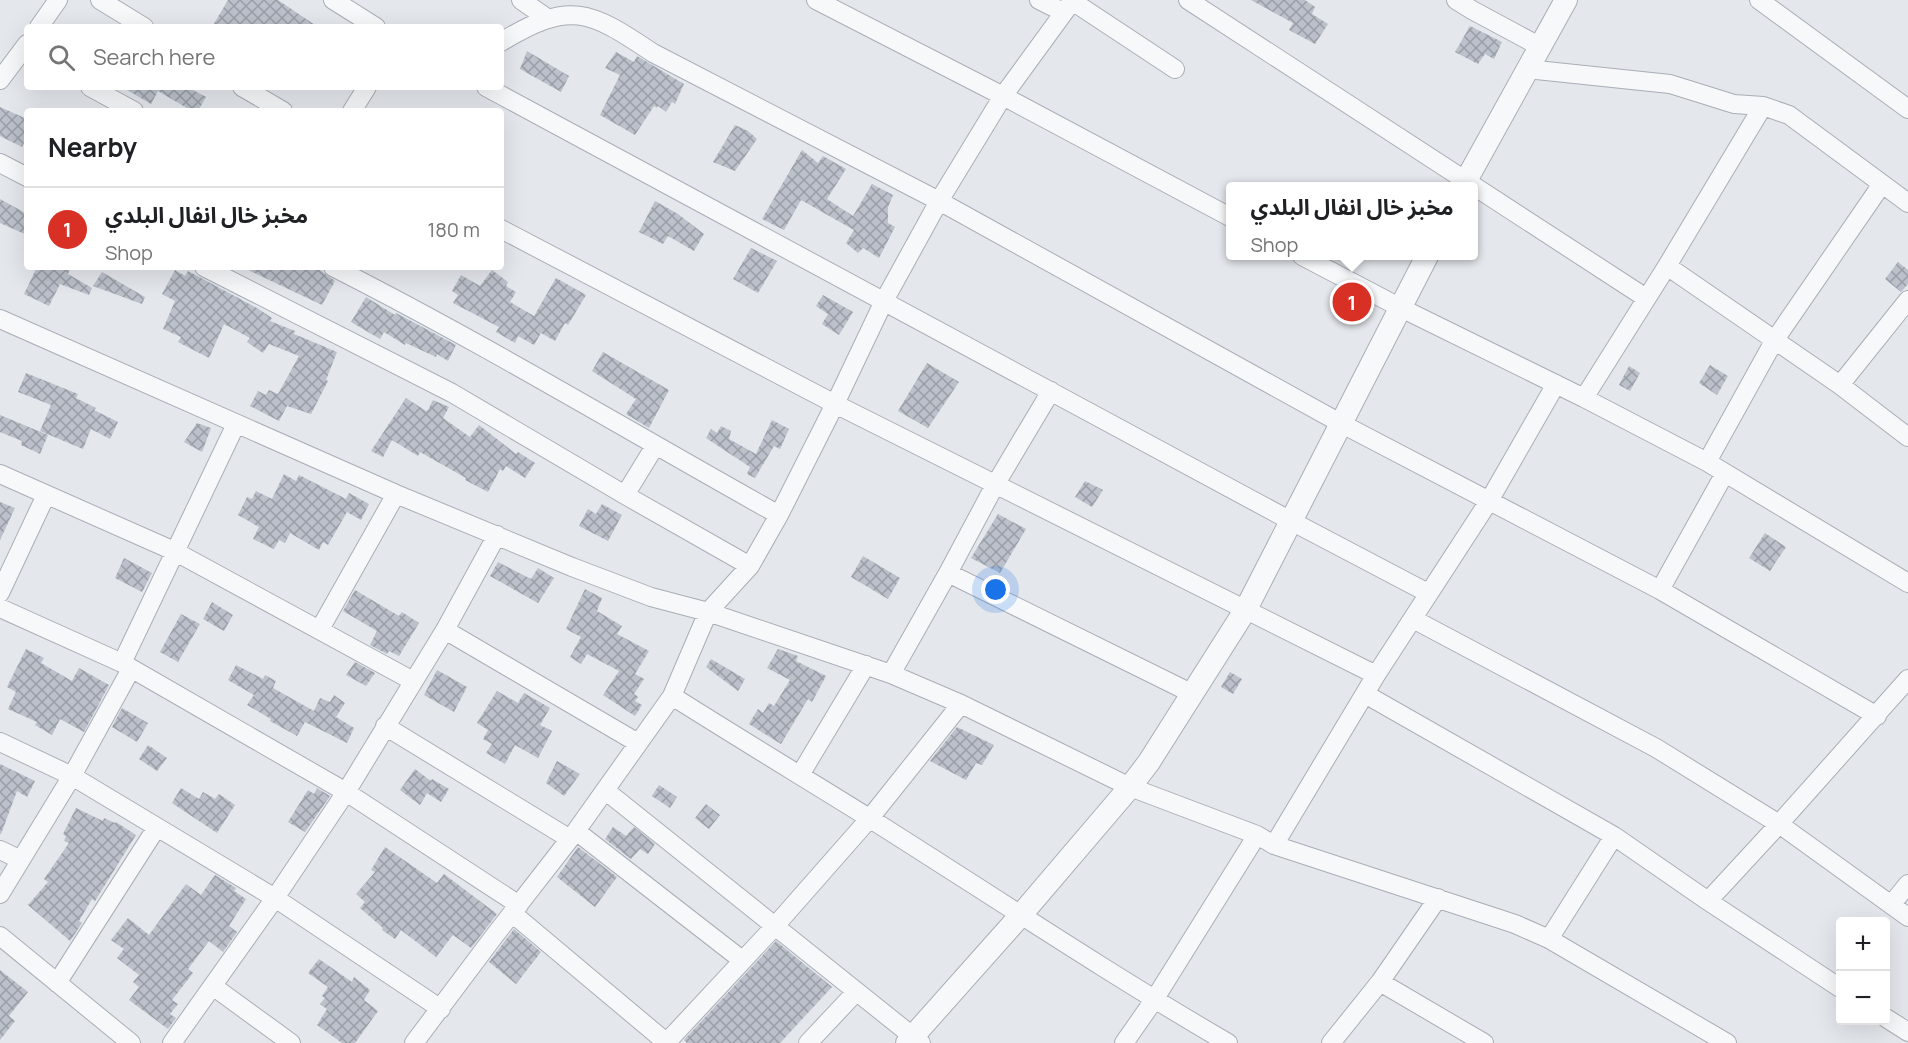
<!DOCTYPE html>
<html lang="en">
<head>
<meta charset="utf-8">
<style>
	body { margin:0; font-family:Manrope,"Noto Sans Arabic",sans-serif; background:#f2f2f2; color:#202124 }
	.controls { position:absolute; right:18px; bottom:18px; display:grid; overflow:hidden; border-radius:6px; box-shadow:0 6px 24px #0002 }
	.controls button { width:54px; height:54px; display:grid; place-items:center; padding:0; border:0; border-bottom:2px solid #e0e0e0; background:#fff; color:#202124; font:30px sans-serif }
	.you { position:absolute; left:996px; top:590px; width:21px; height:21px; margin:-15px; border:4px solid #fff; border-radius:50%; background:#1a73e8; box-shadow:0 0 0 9px #1a73e833 }
	.badge { display:grid; place-items:center; width:39px; height:39px; border-radius:50%; background:#d93025; color:#fff; font-size:20px; font-weight:700 }
	.pin { position:absolute; translate:-50% -50%; border:3px solid #fff; box-shadow:0 2px 6px #0006 }
	.popup { position:absolute; left:1226px; top:182px; width:252px; height:78px; box-sizing:border-box; display:grid; place-content:center; border-radius:6px; background:#fff; filter:drop-shadow(0 2px 4px #0005); font-size:20px; white-space:nowrap; color:#757577 }
	.popup b { font-size:22px; color:#202124 }
	.popup::after { content:''; position:absolute; left:50%; top:100%; margin-left:-12px; border:12px solid transparent; border-top-color:#fff }
	.list { margin:0; padding:0; list-style:none }
	h2 { display:flex; justify-content:space-between; align-items:center; height:78px; margin:0; padding:0 24px; font-size:26px }
	h2 small { font-size:20px; font-weight:400; color:#757577 }
	.list li { display:grid; grid-template-columns:39px 1fr auto; gap:18px; align-items:center; box-sizing:border-box; height:84px; padding:0 24px; border-top:2px solid #e0e0e0 }
	.list b { display:block; font-size:22px; white-space:nowrap }
	.list p { margin:0; font-size:20px; white-space:nowrap; color:#757577 }
	.list em { font-size:20px; font-style:normal; color:#757577 }
	.icon { flex:none; width:33px; height:33px; fill:none; stroke:currentColor; stroke-width:2; stroke-linecap:round; stroke-linejoin:round }
	.map { position:relative; flex:none; width:1908px; height:1043px; overflow:hidden }
	.search { position:absolute; background:#fff; box-shadow:0 6px 24px #0002; left:24px; top:24px; width:480px; height:66px; display:flex; align-items:center; gap:15px; box-sizing:border-box; padding:0 21px; border-radius:6px; color:#757577; font-size:22px }
	.panel { position:absolute; background:#fff; box-shadow:0 6px 24px #0002; left:24px; top:108px; width:480px; height:162px; border-radius:6px }
	.map>svg:first-child { display:block }
	.building { fill:url(#building-cross-hatch) }
	.lines { fill:none; stroke-linecap:round; stroke-linejoin:round }
	.minor-casing { stroke:#a9aeb7; stroke-width:20 }
	.tertiary-casing { stroke:#a9aeb7; stroke-width:24 }
	.minor { stroke:#f7f8fa; stroke-width:18 }
	.tertiary { stroke:#f7f8fa; stroke-width:22 }
</style>
</head>
<body>
<div class="map">
<svg width="1908" height="1043" viewBox="0 0 1908 1043">
	<defs>
		<pattern id="building-cross-hatch" width="8" height="8" patternUnits="userSpaceOnUse" patternTransform="scale(1.5)"><rect width="8" height="8" fill="#bbc0ca"/><path d="M0 0l8 8M0 8l8-8" fill="none" stroke="#989da6"/></pattern>
	</defs>
	<rect width="100%" height="100%" fill="#e4e7ec"/>
	<path class="building" d="M228,0H278L318,27H212Z
		M1251,0H1305L1315,7L1312,14L1328,24L1315,44L1289,30L1293,23Z
		M1470,26L1502,42L1494,59L1485,54L1478,64L1455,52Z
		M527,51L569,76L561,92L520,69Z
		M616,52L634,62L637,56L684,84L675,104L672,102L666,112L658,106L657,108L654,106L635,135L600,115L620,75L605,68Z
		M122,87H188L206,97L198,111H192L158,91L151,104Z
		M0,107L27,119V137L22,147L0,136Z
		M735,125L748,131L757,139L735,171L713,162Z
		M802,150L818,163L823,156L846,169L827,199L853,216L872,184L893,195L888,207V223L895,227L879,258L863,248L858,253L846,243L854,230L801,200L784,230L762,219Z
		M0,199L27,214V235L0,223Z
		M655,201L678,214L704,234L694,251L668,236L663,244L639,232Z
		M751,248L777,261L758,293L733,279Z
		M1898,262L1908,270V284L1901,292L1885,279Z
		M37,267H71L68,274L92,288L89,295L60,284L49,306L24,294Z
		M242,267H316L335,281L322,305Z
		M175,270L185,276L188,271L257,308L272,318L270,321L295,331L294,334L337,352L326,380L328,381L311,414L287,406L279,421L250,406L258,391L266,395L269,390L278,394L299,356L269,344L263,353L247,342L250,338L224,324L209,358L178,342L181,337L163,329L175,301L162,294Z
		M492,270L508,282L506,286L516,292L510,302L534,316L556,278L586,295L568,325L565,323L555,341L541,333L534,345L518,336L515,343L496,332L499,327L453,303L458,295L452,291L461,275L480,286Z
		M102,272L145,297L142,304L93,286Z
		M823,295L853,312L839,335L822,324L828,314L816,306Z
		M366,297L395,315L396,313L456,345L448,361L437,354L436,357L406,343L405,345L384,332L380,339L351,322Z
		M603,352L669,390L649,428L626,414L636,399L592,371Z
		M927,363L959,382L928,428L898,411Z
		M1710,365L1728,376L1717,395L1699,383Z
		M1629,366L1640,373L1630,391L1619,385Z
		M26,373L78,394L76,398L96,408L94,410L118,422L110,439L91,429L83,449L40,431L51,405L18,392Z
		M406,398L426,411L428,410L433,400L449,407L443,418L470,437L479,425L516,454L518,452L535,463L525,478L506,466L503,471L500,469L488,492L465,480L466,478L420,452L418,456L392,440L383,457L371,451Z
		M0,415L48,435L40,454L21,445L22,441L0,432Z
		M772,420L789,429L780,449L774,446L755,478L747,474L750,467L706,438L711,429L717,433L721,426L731,431L729,439L756,454Z
		M197,423L211,428L202,452L184,442Z
		M284,474L296,481L299,475L346,499L349,493L369,504L361,520L347,512L328,545L323,542L319,550L290,533L285,543L279,540L274,549L253,539L259,527L238,515L247,497L252,499L256,491L272,499Z
		M1085,481L1103,490L1092,507L1075,497Z
		M0,502L15,508L0,540Z
		M602,504L622,515L608,541L579,526L588,509L596,514Z
		M998,514L1026,529L1000,573L971,558Z
		M1765,533L1786,547L1770,571L1749,558Z
		M863,556L900,578L888,599L851,577Z
		M124,558L152,573L142,592L115,578Z
		M498,562L531,579L538,568L554,578L538,603L490,576Z
		M585,589L602,598L597,611L622,626L617,634L649,651L635,674L644,679L634,694L638,697L635,701L642,705L635,716L603,695L619,671L587,654L581,664L570,657L581,637L566,629Z
		M355,590L399,616L402,612L419,623L399,656L389,651L387,654L370,645L377,631L343,611Z
		M212,602L233,615L224,631L203,619Z
		M181,614L200,624L178,662L160,652Z
		M26,649L44,658L41,663L72,681L79,668L109,685L84,732L60,719L52,735L35,725L37,722L8,709L16,692L7,687Z
		M778,649L798,656L796,661L826,676L812,702L808,699L781,744L749,724L758,709L763,713L769,703L774,706L790,680L767,668Z
		M711,659L745,679L738,691L706,667Z
		M355,662L375,673L366,686L346,675Z
		M236,665L263,679L265,675L276,681L273,688L314,711L320,698L330,702L334,695L345,703L336,717L354,728L347,743L305,722L297,736L270,721L271,719L247,705L254,695L228,680Z
		M437,670L467,687L454,712L424,695Z
		M1230,672L1242,679L1233,694L1221,687Z
		M497,691L518,703L524,693L550,708L540,725L552,731L538,758L515,745L505,764L486,753L492,744L483,739L488,730L477,723Z
		M122,708L148,723L137,742L112,727Z
		M957,727L994,745L982,765L976,763L966,780L930,761Z
		M148,745L167,758L157,771L139,759Z
		M557,761L580,774L564,796L546,783Z
		M0,764L35,781L27,797L17,791L1,834H0Z
		M415,769L431,781L432,779L449,789L441,802L427,793L420,805L400,790Z
		M659,785L677,797L670,808L652,796Z
		M181,788L199,799L203,792L215,799L219,794L235,805L217,833L172,803Z
		M317,788L330,796L305,832L288,822L308,790L314,794Z
		M706,804L720,815L709,829L695,818Z
		M76,808L103,821L104,818L115,823L116,822L136,835L95,901L92,899L79,921L82,923L70,941L28,905L48,882L44,879L69,843L64,841L66,836L63,834Z
		M613,827L626,836L634,827L655,844L648,854L640,849L631,859L605,839Z
		M385,847L437,883L444,874L497,914L471,948L453,935L436,957L401,930L395,939L382,930L383,928L360,908L365,902L356,894L375,872L371,870Z
		M578,847L617,877L595,907L557,877Z
		M215,875L236,888L234,891L246,899L229,926L237,932L223,952L209,941L188,969L193,973L172,1000L178,1004L170,1014L176,1018L168,1029L129,1000L139,987L133,982L139,975L117,958L124,949L111,940L128,918L149,935L186,884L201,895Z
		M514,929L541,952L516,984L489,962Z
		M776,941L832,987L780,1043H687L684,1040Z
		M319,959L352,982L354,977L370,990L364,1000L378,1011L355,1043H342L317,1025L327,1009L320,1004L325,998L322,996L328,987L308,973Z
		M0,970L28,992L9,1016L15,1021L0,1040Z"/>
	<g class="lines">
		<g class="minor-casing">
			<path id="minor" d="M100,0L144,27
				M333,0L376,27
				M521,0L544,16
				M816,0L1003,96L1230,217
				M1039,0L1063,12
				M1188,0L1646,298
				M1456,0L1472,10L1539,46
				M1759,0L1908,109
				M1072,1L1175,69
				M39,27L58,0
				M501,42C570,0 589,10 653,53L939,201L1342,424L1660,590L1877,716
				M1527,69L1670,84L1734,104L1763,106L1789,115L1908,203
				M0,80L27,44
				M90,87L134,111
				M242,87L283,111
				M486,87L1291,521L1428,593
				M352,111L367,87
				M0,163L27,177
				M501,229L835,404L1376,675
				M1302,256L1401,308L1584,398L1707,462L1908,583
				M1667,266L1840,385L1908,437
				M204,267L452,393L625,495L750,566
				M333,267C485,344 630,432 779,515
				M0,319L396,494L572,567L651,597L708,612L891,674L961,704L1130,787L1257,835L1274,845L1515,924L1549,939L1727,1043
				M1840,385L1908,300
				M1584,398L1667,266L1763,106
				M1707,462L1774,341L1882,184
				M0,474L174,551L413,681
				M625,495L655,446
				M948,573L1193,694
				M1660,590L1725,473
				M0,593L46,495
				M0,608L122,663L346,792L519,905
				M1413,619L1656,748L1779,824L1908,917
				M320,629L396,494
				M445,630L638,743
				M122,663L236,424
				M891,674L948,573L995,485L1051,391
				M1365,694L1614,836L1708,901L1840,988
				M672,696C737,737 803,777 869,818C988,893 1106,972 1228,1043
				M385,726L570,839
				M0,742L72,776L275,898L441,1009
				M800,775L866,665
				M606,791L921,1043
				M576,831L742,960
				M1274,845L1376,675L1489,501L1556,384
				M0,850L21,860
				M0,894L72,776L131,669
				M1708,901L1779,824L1908,679
				M1891,905L1908,884
				M512,913L667,1043
				M0,936L131,1043
				M1549,939L1614,836
				M1380,982L1484,1043
				M57,983L157,827
				M214,987L291,1043
				M1886,1018L1908,1032
				M172,1043L275,898L346,792L445,630L497,535
				M414,1043L495,935L576,831L672,696L708,612L750,566L779,515L835,404L884,301L939,201L1003,96L1073,0
				M666,1043L775,926L870,818L961,704
				M808,1043L856,992
				M1124,1043L1154,1000L1257,835
				M1331,1043L1380,982L1438,898"/>
		</g>
		<g class="tertiary-casing">
			<path id="tertiary" d="M1463,186L1566,0
				M907,1043L1020,916L1130,787L1149,762L1246,609L1427,256"/>
		</g>
		<use href="#minor" class="minor"/>
		<use href="#tertiary" class="tertiary"/>
	</g>
</svg>
<div class="controls">
<button>+</button>
<button>−</button>
</div>
<div class="you"></div>
<div class="pin badge" style="left:1352px;top:302px">1</div>
<div class="popup"><b>مخبز خال انفال البلدي</b>Shop</div>
<div class="search"><svg class="icon" aria-label="search" viewBox="0 0 24 24"><circle cx="10" cy="10" r="6"/><path d="M15 15l6 6"/></svg>Search here</div>
<section class="panel">
<h2>Nearby<small></small></h2>
<ul class="list">
<li><span class="badge">1</span><div><b>مخبز خال انفال البلدي</b><p>Shop</p></div><em>180 m</em></li>
</ul>
</section>
</div>
</body>
</html>
